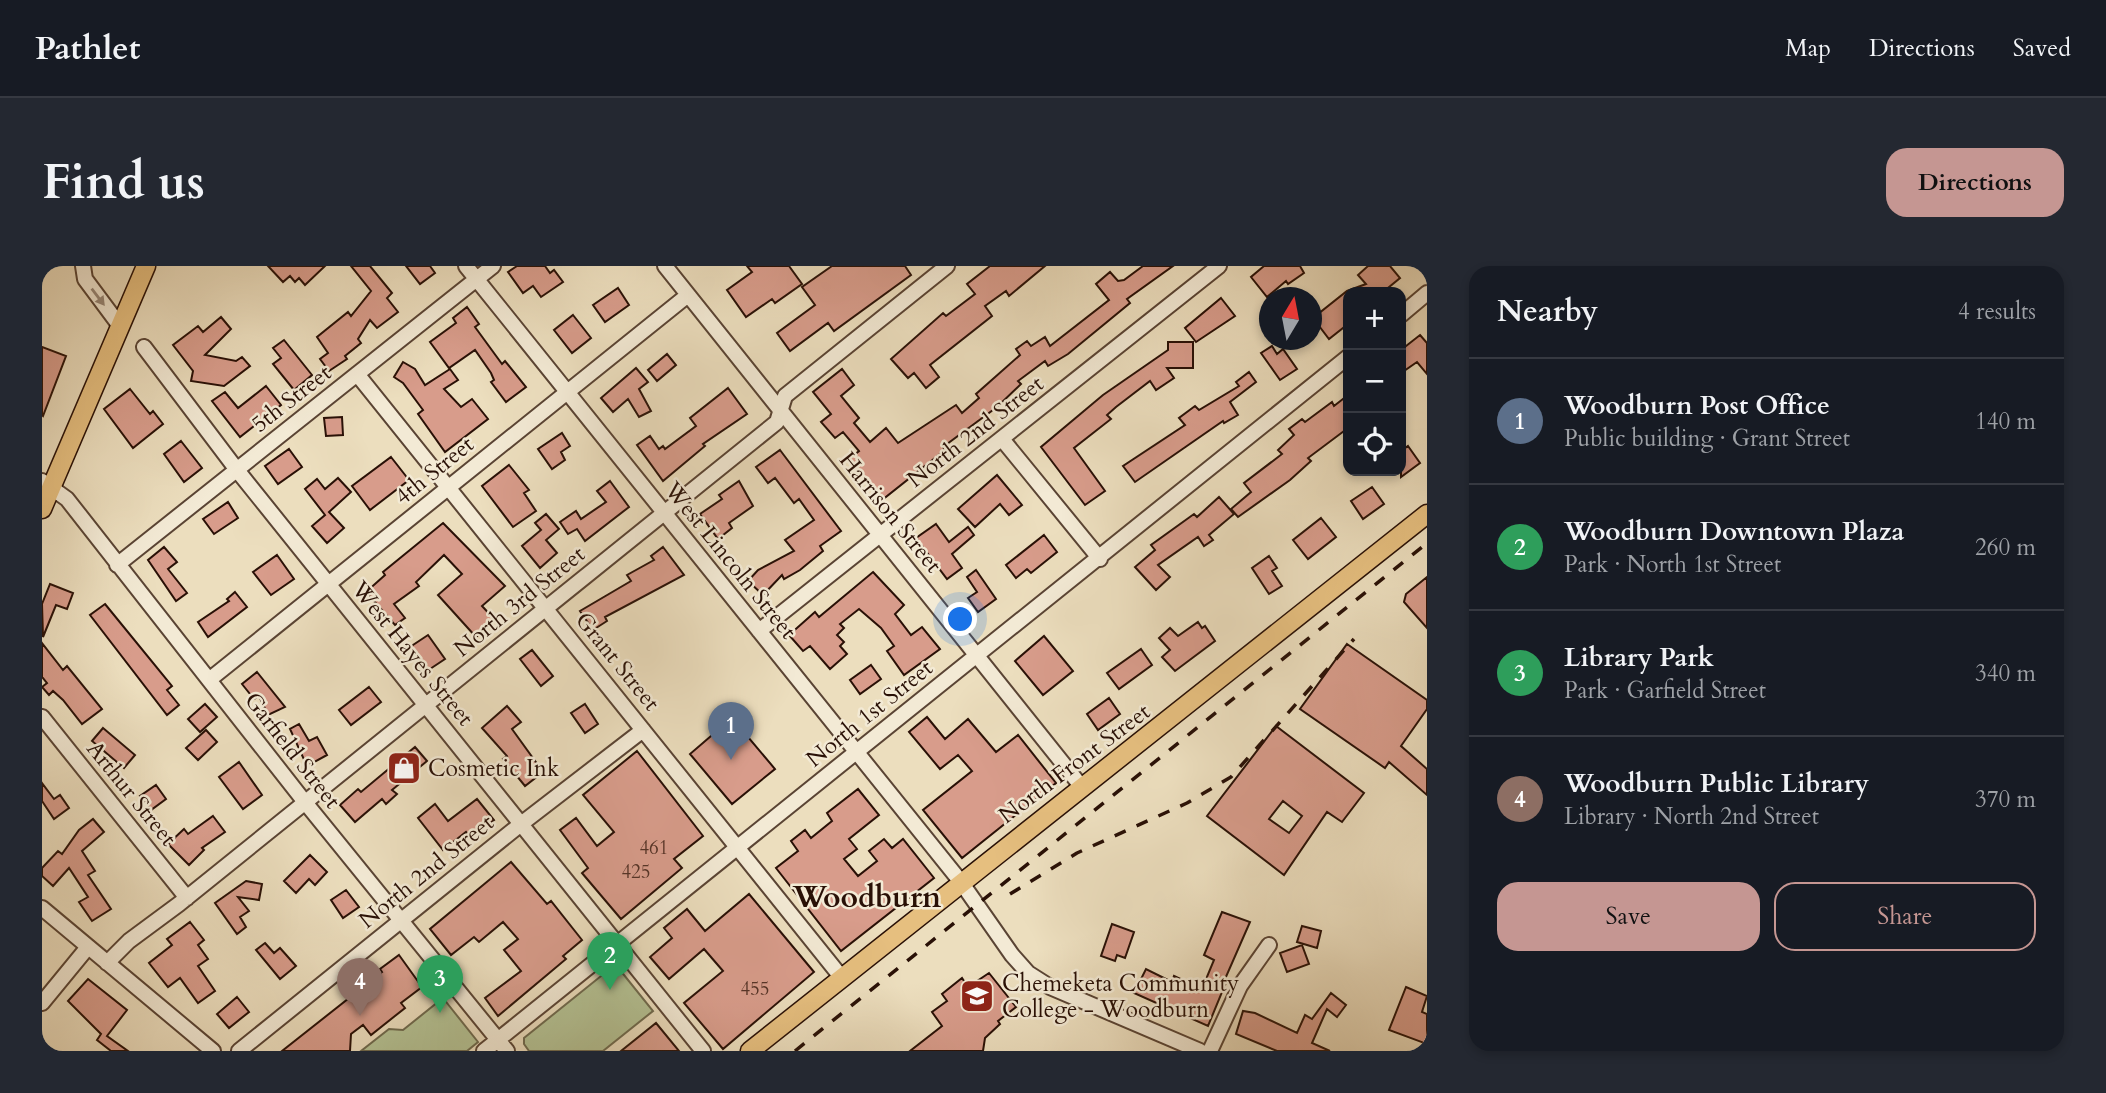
<!DOCTYPE html>
<html lang="en">
<head>
<meta charset="utf-8">
<style>
	body { margin:0; font-family:Cardo,serif; background:#242831; color:#f1f3f6 }
	.controls { position:absolute; right:21px; top:21px; display:grid; overflow:hidden; border-radius:14px; box-shadow:0 4px 10px #0003 }
	.controls button { width:63px; height:63px; display:grid; place-items:center; padding:0; border:0; border-bottom:2px solid #363941; background:#171b24; color:#f1f3f6; font:35px sans-serif }
	.compass { position:absolute; left:1217px; top:21px; width:63px; height:63px; border-radius:50%; background:#171b24; box-shadow:0 4px 10px #0003; rotate:10deg }
	.you { position:absolute; left:919px; top:354px; width:24px; height:24px; margin:-18px; border:5px solid #fff; border-radius:50%; background:#1a73e8; box-shadow:0 0 0 10px #1a73e833 }
	.badge { display:grid; place-items:center; width:46px; height:46px; border-radius:50%; background:#c59692; color:#fff; font-size:23px; font-weight:700 }
	.pin { position:absolute; translate:-50% -58px; filter:drop-shadow(0 2px 4px #0008) }
	.pin::after { content:''; position:absolute; top:37px; width:24px; height:21px; background:inherit; clip-path:polygon(0 0,100% 0,50% 100%) }
	.list { margin:0; padding:0; list-style:none }
	h2 { display:flex; justify-content:space-between; align-items:center; height:91px; margin:0; padding:0 28px; font-size:30px }
	h2 small { font-size:23px; font-weight:400; color:#9ea1a6 }
	.list li { display:grid; grid-template-columns:46px 1fr auto; gap:21px; align-items:center; box-sizing:border-box; height:126px; padding:0 28px; border-top:2px solid #363941 }
	.list b { display:block; font-size:26px; white-space:nowrap }
	.list p { margin:0; font-size:23px; white-space:nowrap; color:#9ea1a6 }
	.list em { font-size:23px; font-style:normal; color:#9ea1a6 }
	.actions { display:flex; gap:14px; padding:21px 28px }
	.actions a { flex:1; padding:16px 0; border:2px solid #c59692; border-radius:21px; text-align:center; font-size:24px; color:#c59692 }
	.actions .main { background:#c59692; color:#111 }
	.icon { flex:none; width:38px; height:38px; fill:none; stroke:currentColor; stroke-width:2; stroke-linecap:round; stroke-linejoin:round }
	.map { position:relative; flex:none; width:1385px; height:785px; overflow:hidden; border-radius:21px }
	header { display:flex; align-items:center; gap:42px; box-sizing:border-box; height:98px; padding:0 35px; background:#171b24; border-bottom:2px solid #363941 }
	header strong { font-size:33px }
	nav { display:flex; gap:38px; margin-inline-start:auto; font-size:24px }
	.intro { display:flex; align-items:center; justify-content:space-between; box-sizing:border-box; height:168px; padding:0 42px }
	h1 { margin:0; font-size:49px }
	.button { padding:18px 32px; border-radius:21px; background:#c59692; color:#111; font-size:24px; font-weight:700 }
	main { display:flex; gap:42px; padding:0 42px }
	aside { flex:1; background:#171b24; border-radius:21px; box-shadow:0 4px 10px #0003 }
	.map>svg:first-child { display:block }
	.green { fill:#b4c294; stroke:#6e694d; stroke-width:2 }
	.building { fill:#d89c8b; stroke:#291006; stroke-width:2; fill-rule:evenodd }
	.lines { fill:none; stroke-linecap:round; stroke-linejoin:round }
	.minor-casing { stroke:#5a4434; stroke-width:18 }
	.major-casing { stroke:#291006; stroke-width:21 }
	.minor { stroke:#f3ead5; stroke-width:14 }
	.major { stroke:#e6bf7f; stroke-width:18 }
	.rail { stroke:#291006; stroke-width:3.5; stroke-dasharray:12 12; stroke-linecap:butt }
	.oneway { fill:#988878 }
	.labels { text-anchor:middle; stroke-width:5; stroke-linejoin:round; paint-order:stroke }
	.number-label { font-size:19px; fill:#553327 }
	.street-label { font-size:23px; fill:#291006; stroke:#f3ead5 }
	.poi-label { font-size:23px; fill:#291006; stroke:#f3ead5; text-anchor:start }
	.district-label { font-size:30px; font-weight:bold; fill:#291006; stroke:#f3ead5 }
</style>
</head>
<body>
<header>
<strong>Pathlet</strong>
<nav><a>Map</a><a>Directions</a><a>Saved</a></nav>
</header>
<div class="intro"><h1>Find us</h1><a class="button">Directions</a></div>
<main>
<div class="map">
<svg width="1385" height="785" viewBox="0 0 1385 785">
	<rect width="100%" height="100%" fill="#ecdebe"/>
	<filter id="stains"><feTurbulence type="fractalNoise" baseFrequency=".00286" numOctaves="4"/><feColorMatrix values="0 0 0 0 .2 0 0 0 0 .09 0 0 0 0 .02 0 0 0 .5 -.17"/></filter>
	<radialGradient id="worn" r=".72"><stop offset=".6" stop-color="#630" stop-opacity="0"/><stop offset="1" stop-color="#630" stop-opacity=".3"/></radialGradient>
	<path class="green" d="M569,702L578,704L611,745L561,785H487L482,778V772Z
		M401,732L436,776L425,785H319L347,763L361,764Z"/>
	<path class="building" d="M226,0H283L263,19L257,12L253,16L248,10L241,16Z
		M309,0H328L350,27L345,32L356,46L335,62L328,54L316,73L319,77L303,90L305,93L287,105L278,93L286,87L275,71L306,46L309,50L329,25Z
		M364,0H388L393,7L378,18Z
		M475,0H503L508,7L512,4L521,16L499,31L491,20L481,27L466,6Z
		M705,0H747L760,18L733,37L730,33L704,51L685,24L710,6Z
		M790,0H863L869,9L792,65L786,57L748,85L735,67L773,39L760,21Z
		M948,0H1003L967,30L964,25L943,40L950,50L888,99L897,111L884,122L872,107L866,112L849,93L901,47L904,50L933,28L925,18Z
		M1101,0H1131L1085,33L1088,37L1026,88L1006,100L1003,95L976,115L979,118L955,141L901,181L903,184L840,234L806,194L817,185L801,166L793,172L779,156L789,148L771,126L800,103L812,119L799,130L817,152L812,157L828,176L844,162L856,177L914,139L920,147L937,132L934,128L978,89L974,83L985,75L989,80L1003,71L1008,80L1067,34L1054,18L1068,6L1076,15L1082,14Z
		M1222,0H1258L1262,7L1246,18L1244,15L1225,31L1209,11Z
		M1326,0H1348L1358,12L1341,26H1306V58L1287,73L1271,52L1305,25L1324,18L1316,9Z
		M576,22L587,39L563,56L551,39Z
		M1179,32L1193,50L1154,76L1143,62Z
		M425,41L437,58L433,61L460,98L463,95L484,121L464,136L449,116L452,114L449,107L433,84L407,102L388,76L414,57L411,52Z
		M531,49L549,72L530,87L512,64Z
		M179,51L189,63L163,89L194,95L200,91L208,100L182,120L149,115L151,105L131,79L156,60L161,66Z
		M1378,69L1385,77V108L1375,96L1359,107V84Z
		M242,74L270,109L252,124L231,98L239,92L231,82Z
		M1126,76H1151V102H1125L1132,112L1114,124L1108,115L1074,141L1065,149L1069,153L1032,182L1063,225L1043,239L999,181L1061,129L1126,84Z
		M1230,80L1235,88L1241,83L1255,103L1238,114L1219,87Z
		M0,81L24,90L1,150L0,149Z
		M625,88L634,99L615,115L606,104Z
		M361,96L373,103L383,119L408,103L416,114L402,123L419,141L430,133L446,153L403,186L376,148L381,144L361,117L352,111Z
		M594,102L606,116L597,123L609,145L597,151L586,133L571,146L559,132Z
		M1207,106L1214,116L1188,136L1196,149L1182,157L1181,155L1093,216L1081,200L1143,159L1137,152L1153,140L1157,144L1197,120L1194,116Z
		M224,120L239,139L198,171L170,135L183,126L196,142Z
		M686,122L705,148L661,178L663,180L621,215L595,179L608,170L617,183L621,180L623,183L654,160L648,152Z
		M88,123L108,148L111,145L121,158L91,182L62,143Z
		M1306,129V162L1266,192L1269,195L1248,214L1196,251L1189,243L1209,226L1202,217L1240,188L1236,184L1252,169L1247,163L1260,153L1263,156L1290,136L1292,140Z
		M300,151L301,169L284,170L282,152Z
		M520,167L528,180L519,186L523,194L510,203L496,183Z
		M139,175L160,202L142,216L122,188Z
		M1366,180L1378,197L1359,211V185Z
		M247,183L260,201L236,218L223,200Z
		M738,184L799,265L778,280L781,285L758,304L742,313L740,309L721,329L706,315L716,304L752,285L743,274L772,254L757,233L752,237L733,212L726,217L714,201Z
		M349,191L367,214L328,244L310,220Z
		M467,199L487,224L482,227L494,245L471,261L440,220Z
		M955,209L980,239L967,249L958,238L933,261L916,243Z
		M296,212L309,226L287,246L302,262L285,277L270,260L283,249L263,223L275,213L283,223Z
		M568,215L587,241L543,275L535,263L526,268L518,256L534,245L539,253L564,236L555,225Z
		M697,215L711,240L687,257L690,262L676,273L658,248L680,233L677,229Z
		M1330,221L1342,238L1321,253L1309,235Z
		M1177,231L1192,248L1167,269L1171,274L1162,280L1156,271L1116,299L1128,311L1114,324L1093,301L1113,284L1109,279L1152,248L1155,251Z
		M186,236L196,252L172,268L161,253Z
		M504,248L517,263L504,274L515,287L498,302L480,280L499,264L493,257Z
		M1279,252L1294,271L1266,293L1251,274Z
		M401,257L463,320L440,340L453,354L434,371L396,329L420,308L402,289L374,316L377,320L352,338L363,352L353,359L324,326L343,309L341,306Z
		M894,258L907,276L926,261L932,269L910,288L920,302L905,313L874,272Z
		M1002,269L1015,286L989,307L985,303L974,312L964,299Z
		M122,281L135,296L126,303L145,327L134,335L106,294Z
		M621,281L642,309L563,351L565,355L551,364L538,345L589,315L585,309L612,294L609,290Z
		M235,289L252,313L229,329L211,306Z
		M1227,290L1235,302L1230,305L1240,320L1227,328L1210,302Z
		M934,304L954,333L936,346L926,332L935,326L925,311Z
		M831,306L862,339L853,348L869,369L880,361L898,383L862,409L845,385L852,380L839,362L817,343L798,358L802,362L795,369L802,376L798,380L805,388L788,403L768,380L761,385L747,369L773,346L777,351Z
		M1385,311V362L1362,336L1364,328Z
		M8,318L31,327L25,343L14,339L1,371L0,338Z
		M193,326L205,341L166,371L156,356L187,335L185,333Z
		M63,338L130,420L125,424L137,439L125,449L48,349Z
		M1156,356L1160,362L1163,360L1173,375L1133,405L1120,391L1128,384L1117,372L1128,362L1136,370Z
		M386,369L403,393L385,405L368,381Z
		M1002,370L1031,405L1001,429L973,395Z
		M0,377L21,404L25,400L60,443L40,458L21,434L11,425L7,429L0,421L5,417L0,411Z
		M1305,378L1385,434V443L1359,480L1385,503V529L1347,496L1343,502L1258,443Z
		M1099,383L1110,399L1077,423L1065,407Z
		M490,384L511,410L499,420L478,393Z
		M829,399L839,413L818,428L808,414Z
		M215,406L243,441L226,449L217,430L212,433L200,418Z
		M327,421L339,436L309,459L297,444Z
		M1067,432L1078,448L1056,464L1045,448Z
		M163,438L175,451L158,466L146,453Z
		M543,438L556,458L543,467L529,447Z
		M465,440L479,456L470,463L501,506L483,520L461,493L465,490L440,462Z
		M885,451L903,473L926,453L954,486L976,469L1014,517L920,592L881,544L930,505L916,489L898,503L867,466Z
		M690,452L733,503L690,538L648,488Z
		M257,458L267,475L275,471L285,489L265,500L248,463Z
		M1234,460L1322,527L1300,556L1285,546L1242,609L1165,550ZM1241,535L1260,550L1247,567L1227,553Z
		M61,462L93,489L82,502L50,475Z
		M164,464L175,476L156,494L144,482Z
		M373,481L385,495L350,524L355,528L344,538L340,533L313,556L298,539L316,523L319,526Z
		M595,485L661,570L632,593L640,602L579,653L540,607L546,602L518,564L534,552L555,580L572,566L541,529Z
		M197,496L220,529L201,543L177,511Z
		M0,517L12,533L18,529L27,542L12,553L0,535Z
		M114,519L124,533L109,544L98,530Z
		M816,523L837,549L807,573L815,583L802,593L816,610L835,595L827,585L842,573L850,582L861,573L892,612L799,685L734,602L756,585L749,575L763,564L769,572L790,555L785,547Z
		M435,533L452,554L429,572L424,566L401,584L376,552L393,538L406,555Z
		M171,550L183,566L160,582L162,584L147,599L126,578L142,563L146,568Z
		M51,553L62,566L40,585L53,605L46,609L69,643L50,655L37,636L46,631L27,602L11,620L0,610V602L16,585L20,588L37,564Z
		M268,589L285,606L273,619L267,613L254,627L242,615Z
		M469,596L505,638L509,635L540,674L521,690L524,693L456,750L443,732L479,705L462,684L476,673L461,656L437,676L432,671L409,689L388,663Z
		M204,615L220,618L217,634L196,631L207,645L198,651L204,661L195,668L173,637Z
		M304,624L317,641L301,652L289,634Z
		M707,628L772,706L681,783L642,737L681,705L662,683L627,713L608,691L630,672L622,662L645,643L663,665Z
		M1180,646L1208,656L1183,713L1185,714L1166,760L1092,727L1104,703L1130,716L1132,710L1160,723L1172,694L1162,689Z
		M148,656L162,674L156,679L166,693L156,700L173,725L156,737L138,712L126,721L107,697L130,679L125,673Z
		M1070,658L1092,666L1083,692L1075,689L1073,695L1059,690Z
		M1260,660L1279,665L1275,682L1255,676Z
		M223,677L232,687L238,682L254,700L238,713L214,684Z
		M1260,679L1267,698L1245,706L1238,687Z
		M357,689L380,721L359,737L363,742L329,769L321,759L309,768L308,785H240L340,706L338,703Z
		M947,707L974,741L956,755L958,758L943,772L941,785H868L900,760L890,746L905,735L900,728L920,712L926,721Z
		M46,713L85,744L65,770L86,785H69L55,774L59,768L26,735Z
		M1364,721L1385,730L1380,746L1385,748V778L1347,764Z
		M1289,727L1304,739L1295,751L1285,743L1270,777L1288,785H1235L1194,768L1201,745L1213,747L1255,767L1263,749L1270,753Z
		M195,731L207,746L187,762L175,748Z
		M614,757L637,785H579Z"/>
	<g class="lines">
		<g class="minor-casing">
			<path id="minor" d="M41,0L43,13L78,60
				M424,0L919,616L970,689L986,707L1008,721L1158,785
				M623,0L1039,520
				M1359,49L1385,27
				M102,81L195,204L661,785
				M315,108L800,712
				M960,173L1058,293
				M0,215L25,233L262,535L465,785
				M75,299L451,0
				M717,365L1177,0
				M167,414L646,29
				M0,451L145,632
				M0,642L171,785
				M65,697L87,675L137,638L735,156L743,130L905,0
				M0,737L46,681
				M197,785L479,558L601,464
				M442,785L1306,91
				M1168,785L1198,720L1227,679"/>
		</g>
		<g class="major-casing">
			<path id="major" d="M0,243L104,0
				M708,785L1385,248"/>
		</g>
		<use href="#minor" class="minor"/>
		<use href="#major" class="major"/>
		<path class="rail" d="M968,628L1035,587L1145,537L1189,511L1312,373
			M753,785L1385,277"/>
	</g>
	<defs><path id="oneway-solid" d="M-6-.8H1V-3.2L6.5 0L1 3.2V.8H-6Z" transform="scale(1.75)"/></defs>
	<use class="oneway" href="#oneway-solid" transform="translate(56 31) rotate(53)"/>
	<defs>
		<g id="shop-square" transform="scale(1.75)"><rect x="-9" y="-9" width="18" height="18" rx="4" fill="#8f2418" stroke="#f3ead5"/><path d="M-5-2.5h2.3a2.7 3.5 0 0 1 5.4 0H5L5.5 6h-11ZM-1.5-2.5h3a1.5 2.3 0 0 0-3 0Z" fill="#fff"/></g>
		<g id="university-square" transform="scale(1.75)"><rect x="-9" y="-9" width="18" height="18" rx="4" fill="#8f2418" stroke="#f3ead5"/><path d="M0-5L7-2L0 1L-7-2ZM-4 1L0 2.5L4 1V4Q0 6-4 4Z" fill="#fff"/></g>
	</defs>
	<g fill-rule="evenodd">
		<use href="#shop-square" x="362" y="502"/>
		<use href="#university-square" x="935" y="730"/>
	</g>
	<g class="labels">
		<g class="number-label">
			<text x="612" y="588">461</text>
			<text x="594" y="612">425</text>
			<text x="713" y="729">455</text>
		</g>
		<g class="street-label">
			<text transform="translate(249 132) rotate(-38)" y="8">5th Street</text>
			<text transform="translate(933 165) rotate(-38)" y="8">North 2nd Street</text>
			<text transform="translate(392 204) rotate(-39)" y="8">4th Street</text>
			<text transform="translate(849 246) rotate(51)" y="8">Harrison Street</text>
			<text transform="translate(689 294) rotate(51)" y="8">West Lincoln Street</text>
			<text transform="translate(477 335) rotate(-39)" y="8">North 3rd Street</text>
			<text transform="translate(371 387) rotate(51)" y="8">West Hayes Street</text>
			<text transform="translate(576 395) rotate(51)" y="8">Grant Street</text>
			<text transform="translate(827 447) rotate(-39)" y="8">North 1st Street</text>
			<text transform="translate(251 484) rotate(52)" y="8">Garfield Street</text>
			<text transform="translate(1032 497) rotate(-37)" y="8">North Front Street</text>
			<text transform="translate(90 527) rotate(51)" y="8">Arthur Street</text>
			<text transform="translate(384 605) rotate(-39)" y="8">North 2nd Street</text>
		</g>
		<g class="poi-label">
			<text x="386" y="510">Cosmetic Ink</text>
			<text x="960" y="725">Chemeketa Community<tspan x="960" dy="26">College - Woodburn</tspan></text>
		</g>
		<g class="district-label">
			<text x="825" y="641">Woodburn</text>
		</g>
	</g>
	<rect width="100%" height="100%" filter="url(#stains)"/>
	<rect width="100%" height="100%" fill="url(#worn)"/>
</svg>
<div class="controls">
<button>+</button>
<button>−</button>
<button><svg class="icon" aria-label="locate" viewBox="0 0 24 24"><circle cx="12" cy="12" r="6"/><path d="M12 2v4M12 18v4M2 12h4M18 12h4"/></svg></button>
</div>
<svg class="compass" viewBox="-18 -18 36 36"><path d="M0-13l5 13h-10z" fill="#e53935"/><path d="M0 13l5-13h-10z" fill="#9ea1a6"/></svg>
<div class="you"></div>
<div class="pin badge" style="left:689px;top:494px;background:#5c6f8a">1</div>
<div class="pin badge" style="left:568px;top:724px;background:#2e9e5b">2</div>
<div class="pin badge" style="left:398px;top:747px;background:#2e9e5b">3</div>
<div class="pin badge" style="left:318px;top:750px;background:#8d6e63">4</div>
</div>
<aside>
<h2>Nearby<small>4 results</small></h2>
<ul class="list">
<li><span class="badge" style="background:#5c6f8a">1</span><div><b>Woodburn Post Office</b><p>Public building · Grant Street</p></div><em>140 m</em></li>
<li><span class="badge" style="background:#2e9e5b">2</span><div><b>Woodburn Downtown Plaza</b><p>Park · North 1st Street</p></div><em>260 m</em></li>
<li><span class="badge" style="background:#2e9e5b">3</span><div><b>Library Park</b><p>Park · Garfield Street</p></div><em>340 m</em></li>
<li><span class="badge" style="background:#8d6e63">4</span><div><b>Woodburn Public Library</b><p>Library · North 2nd Street</p></div><em>370 m</em></li>
</ul>
<div class="actions"><a class="main">Save</a><a>Share</a></div>
</aside>
</main>
</body>
</html>
